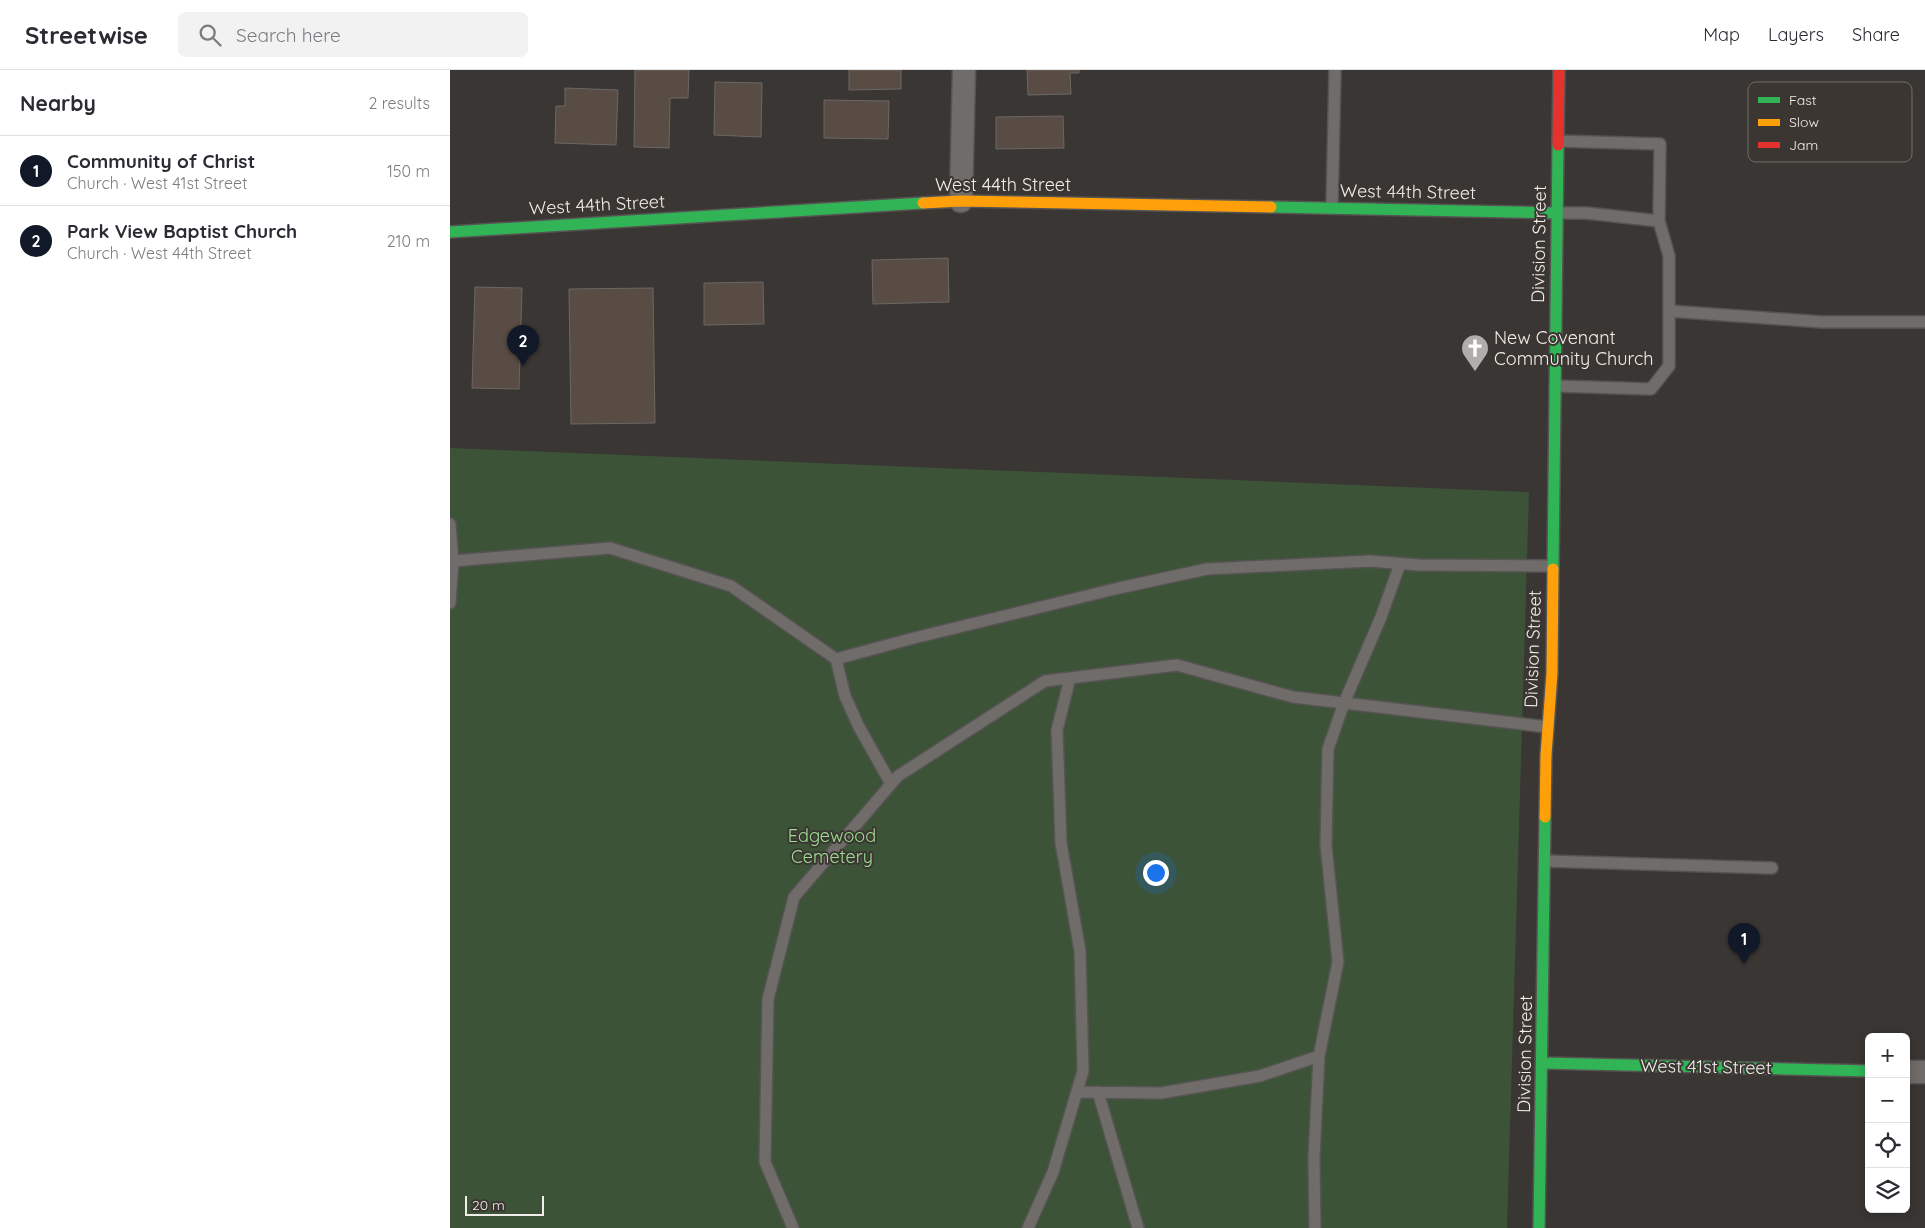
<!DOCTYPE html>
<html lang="en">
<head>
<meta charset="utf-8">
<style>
	body { margin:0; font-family:Quicksand,sans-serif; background:#f2f2f3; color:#2b2b33 }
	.controls { position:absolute; right:15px; bottom:15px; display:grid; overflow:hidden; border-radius:8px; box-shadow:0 2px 12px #0003 }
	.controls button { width:45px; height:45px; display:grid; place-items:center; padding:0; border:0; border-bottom:1px solid #e1e1e2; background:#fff; color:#2b2b33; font:25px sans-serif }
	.scale { position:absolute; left:15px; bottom:12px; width:79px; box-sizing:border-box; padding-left:5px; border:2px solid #f0edea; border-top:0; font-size:14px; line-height:18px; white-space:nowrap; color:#f0edea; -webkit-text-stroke:4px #3b3632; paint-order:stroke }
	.you { position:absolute; left:705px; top:802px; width:18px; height:18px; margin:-12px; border:4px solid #fff; border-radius:50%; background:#1a73e8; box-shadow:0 0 0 8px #1a73e833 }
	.badge { display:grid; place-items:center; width:32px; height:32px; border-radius:50%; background:#111827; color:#fff; font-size:16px; font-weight:700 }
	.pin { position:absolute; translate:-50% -41px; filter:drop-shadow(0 1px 2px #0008) }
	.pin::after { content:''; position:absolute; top:26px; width:18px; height:15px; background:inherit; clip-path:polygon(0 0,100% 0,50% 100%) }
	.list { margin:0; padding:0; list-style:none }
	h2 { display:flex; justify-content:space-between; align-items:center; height:65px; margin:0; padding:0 20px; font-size:21px }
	h2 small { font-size:16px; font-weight:400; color:#7c7c81 }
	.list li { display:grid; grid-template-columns:32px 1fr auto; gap:15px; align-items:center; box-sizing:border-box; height:70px; padding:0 20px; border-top:1px solid #e1e1e2 }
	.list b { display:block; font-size:19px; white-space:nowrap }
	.list p { margin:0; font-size:16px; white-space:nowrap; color:#7c7c81 }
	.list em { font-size:16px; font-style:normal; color:#7c7c81 }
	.icon { flex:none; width:28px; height:28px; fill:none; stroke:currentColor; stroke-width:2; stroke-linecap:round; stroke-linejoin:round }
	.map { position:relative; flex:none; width:1475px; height:1158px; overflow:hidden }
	header { display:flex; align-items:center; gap:30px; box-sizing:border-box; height:70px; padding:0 25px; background:#fff; border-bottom:1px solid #e1e1e2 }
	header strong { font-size:24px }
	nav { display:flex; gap:28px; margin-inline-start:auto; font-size:18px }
	.search { width:350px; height:45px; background:#f2f2f3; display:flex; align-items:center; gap:12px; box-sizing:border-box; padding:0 18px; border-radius:8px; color:#7c7c81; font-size:19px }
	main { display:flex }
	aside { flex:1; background:#fff }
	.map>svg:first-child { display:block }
	.green { fill:#3c5338 }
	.building { fill:#584c44; stroke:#6a6866 }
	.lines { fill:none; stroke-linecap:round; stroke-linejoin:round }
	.lane-casing { stroke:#565452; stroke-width:14 }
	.street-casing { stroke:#565452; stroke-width:25 }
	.fast-casing { stroke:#565452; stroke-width:14 }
	.slow-casing { stroke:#565452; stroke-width:14 }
	.jam-casing { stroke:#565452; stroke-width:14 }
	.lane { stroke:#6f6c6a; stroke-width:11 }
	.street { stroke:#6f6c6a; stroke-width:22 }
	.fast { stroke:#30b455; stroke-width:11 }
	.slow { stroke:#ff9f0a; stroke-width:11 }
	.jam { stroke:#e5322d; stroke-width:11 }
	.labels { text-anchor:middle; stroke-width:4; stroke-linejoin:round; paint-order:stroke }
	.street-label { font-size:18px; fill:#f0edea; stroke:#3b3632 }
	.poi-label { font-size:18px; fill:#f0edea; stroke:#3b3632; text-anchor:start }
	.park-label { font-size:18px; fill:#9ce091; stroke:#3b3632 }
	.key { fill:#3b3632; stroke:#716d69; stroke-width:1 }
	.key-label { font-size:14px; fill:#f0edea }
</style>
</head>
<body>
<header>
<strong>Streetwise</strong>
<div class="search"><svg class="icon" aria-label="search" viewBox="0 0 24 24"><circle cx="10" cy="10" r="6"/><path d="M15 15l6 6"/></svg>Search here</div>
<nav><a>Map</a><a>Layers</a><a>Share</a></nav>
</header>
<main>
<aside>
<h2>Nearby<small>2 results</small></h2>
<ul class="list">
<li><span class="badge">1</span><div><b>Community of Christ</b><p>Church · West 41st Street</p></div><em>150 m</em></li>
<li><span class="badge">2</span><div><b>Park View Baptist Church</b><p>Church · West 44th Street</p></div><em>210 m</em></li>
</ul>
</aside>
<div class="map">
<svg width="1475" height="1158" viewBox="0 0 1475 1158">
	<rect width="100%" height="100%" fill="#393634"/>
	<path class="green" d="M0,378L1079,422L1057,1158H0Z"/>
	<path class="building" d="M185,0H239L238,28H220L219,78L184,77Z
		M399,0H451V19L399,20Z
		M577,0H629V3H620L621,24L578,25Z
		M265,12L312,13L311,67L264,65Z
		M115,18L168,20L166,75L105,73L106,36H115Z
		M374,30L439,31L438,69L374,68Z
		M613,46L614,78L546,79V47Z
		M498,188L499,232L423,234L422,190Z
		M313,212L314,254L254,255V213Z
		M25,217L72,218L69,319L22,318Z
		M203,218L205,353L121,354L119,219Z"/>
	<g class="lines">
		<g class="lane-casing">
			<path id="lane" d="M1108,71L1210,74L1209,151
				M882,138L885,0
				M1219,241L1372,252H1475
				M1105,316L1201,319L1219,296V186L1209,151L1136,143H1107
				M0,454L3,491L0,533
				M3,491L160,478L281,516L386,589L395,626L409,657L441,714
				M386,589L464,568L669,518L757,499L920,491L969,495L1103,496
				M1095,791L1322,798
				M627,1022L711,1023L810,1006L869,986
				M648,1022L688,1158
				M343,1158L315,1092L318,929L344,827L448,706L595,611L727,595L843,627L1098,657
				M578,1158L603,1102L633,1001L630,881L611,773L607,660L620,608
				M865,1158L864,1088L869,986L888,892L876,775L878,679L894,633L931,547L950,494"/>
		</g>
		<g class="street-casing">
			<path id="street" d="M511,131L514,0
				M1456,1002H1475"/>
		</g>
		<g class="fast-casing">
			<path id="fast" d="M821,137L1107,143
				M0,162L473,133
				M1103,499L1108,75
				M1093,993L1419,1001
				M1089,1158L1095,747"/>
		</g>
		<g class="slow-casing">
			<path id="slow" d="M473,133L511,131L821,137
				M1095,747L1096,685L1102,603L1103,499"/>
		</g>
		<g class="jam-casing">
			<path id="jam" d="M1108,75L1109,0"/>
		</g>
		<use href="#lane" class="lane"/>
		<use href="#street" class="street"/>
		<use href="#fast" class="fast"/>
		<use href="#slow" class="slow"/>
		<use href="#jam" class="jam"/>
	</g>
	<defs>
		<g id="church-pin" transform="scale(1.4375)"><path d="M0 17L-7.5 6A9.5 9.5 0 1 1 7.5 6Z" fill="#b0adaa" stroke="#3b3632"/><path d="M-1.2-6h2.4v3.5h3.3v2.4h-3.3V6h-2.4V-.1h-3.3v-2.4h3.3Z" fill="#fff"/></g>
	</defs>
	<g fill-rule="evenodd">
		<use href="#church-pin" x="1025" y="278"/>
	</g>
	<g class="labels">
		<g class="street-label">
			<text x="553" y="121">West 44th Street</text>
			<text transform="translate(958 122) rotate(1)" y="6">West 44th Street</text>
			<text transform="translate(147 135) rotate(-3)" y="6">West 44th Street</text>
			<text transform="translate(1089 174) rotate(-89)" y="6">Division Street</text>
			<text transform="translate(1083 579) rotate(-88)" y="6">Division Street</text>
			<text transform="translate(1075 984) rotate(-89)" y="6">Division Street</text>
			<text transform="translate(1256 997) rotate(1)" y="6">West 41st Street</text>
		</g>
		<g class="poi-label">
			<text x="1044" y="274">New Covenant<tspan x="1044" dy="21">Community Church</tspan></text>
		</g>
		<g class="park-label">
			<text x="382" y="772">Edgewood<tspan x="382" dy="21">Cemetery</tspan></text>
		</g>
	</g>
	<rect x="1298" y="12" width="164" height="80" rx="8" class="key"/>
	<rect x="1308" y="27" width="22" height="6" fill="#30b455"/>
	<rect x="1308" y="49" width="22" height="7" fill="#ff9f0a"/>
	<rect x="1308" y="72" width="22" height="6" fill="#e5322d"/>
	<g class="key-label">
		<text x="1339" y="35">Fast</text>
		<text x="1339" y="57">Slow</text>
		<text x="1339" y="80">Jam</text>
	</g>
</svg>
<div class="controls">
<button>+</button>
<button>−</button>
<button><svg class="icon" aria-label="locate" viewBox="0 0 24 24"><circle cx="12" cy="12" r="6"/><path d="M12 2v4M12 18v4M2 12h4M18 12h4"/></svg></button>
<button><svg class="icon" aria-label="layers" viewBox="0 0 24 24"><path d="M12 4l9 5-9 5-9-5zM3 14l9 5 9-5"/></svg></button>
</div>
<div class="scale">20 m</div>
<div class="you"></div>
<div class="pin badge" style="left:1294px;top:894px">1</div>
<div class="pin badge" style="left:73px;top:296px">2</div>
</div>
</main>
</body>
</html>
